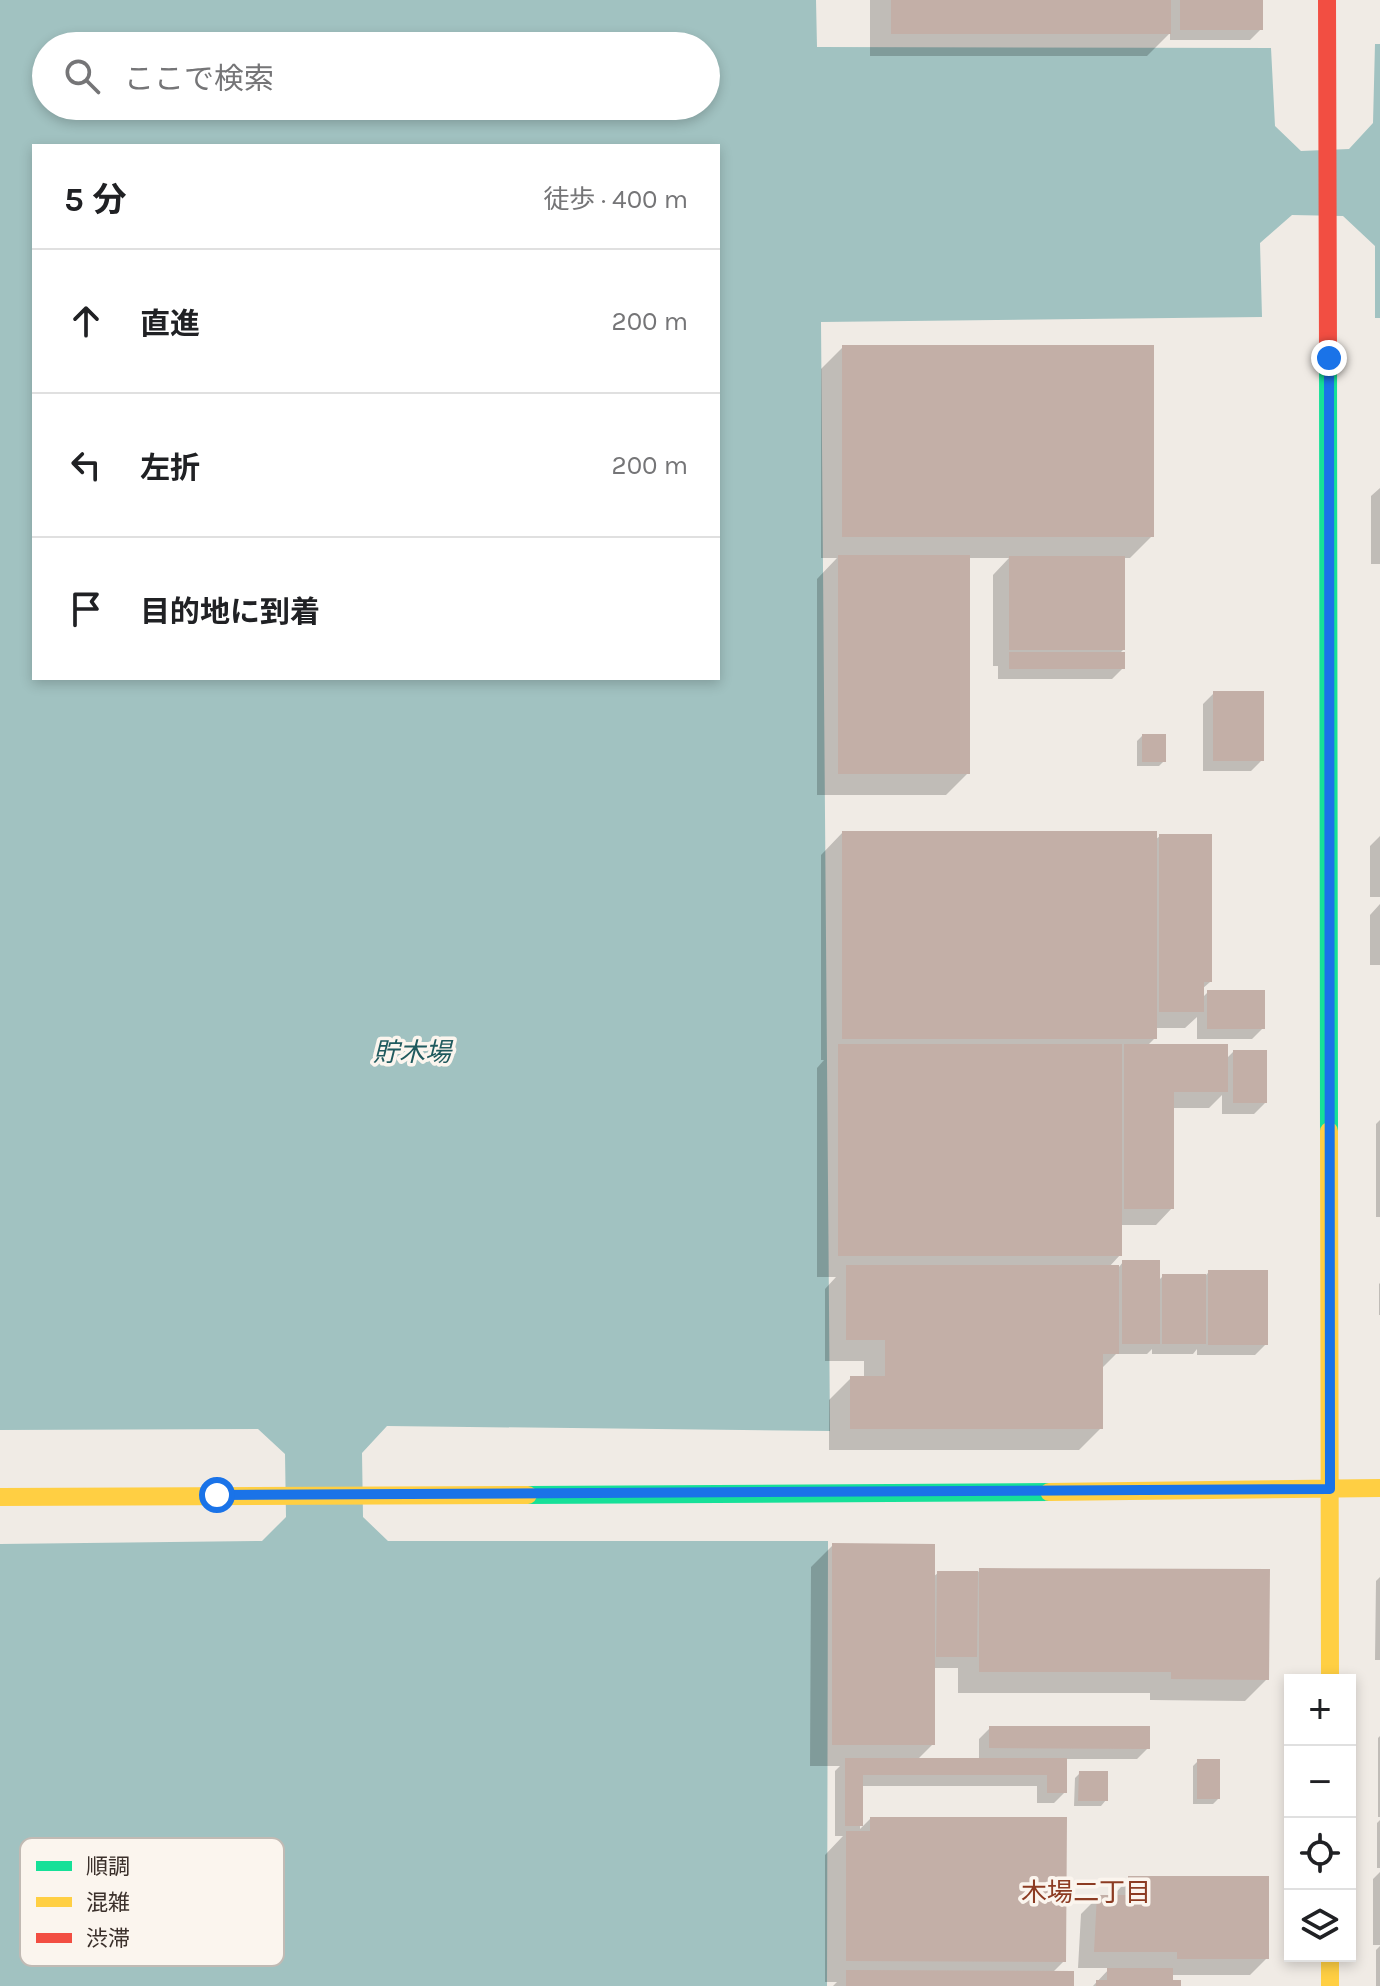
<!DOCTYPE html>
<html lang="ja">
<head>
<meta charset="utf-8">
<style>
	body { margin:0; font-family:Karla,"Noto Sans JP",sans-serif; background:#f6f6f6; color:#202124 }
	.controls { position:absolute; right:24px; bottom:24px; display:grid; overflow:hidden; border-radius:0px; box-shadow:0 4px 12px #0003 }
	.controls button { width:72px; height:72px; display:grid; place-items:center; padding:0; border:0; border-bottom:2px solid #e0e0e0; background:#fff; color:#202124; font:40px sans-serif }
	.stop { position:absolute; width:24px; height:24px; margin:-18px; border:6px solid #1a73e8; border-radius:50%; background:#fff }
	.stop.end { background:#1a73e8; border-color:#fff; box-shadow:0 2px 8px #0008 }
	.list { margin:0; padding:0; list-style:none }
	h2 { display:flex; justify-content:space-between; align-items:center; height:104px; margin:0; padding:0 32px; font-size:34px }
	h2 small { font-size:26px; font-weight:400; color:#757577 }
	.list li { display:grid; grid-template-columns:52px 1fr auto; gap:24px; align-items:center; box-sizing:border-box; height:144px; padding:0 32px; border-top:2px solid #e0e0e0 }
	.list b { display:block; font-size:30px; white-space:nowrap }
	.list em { font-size:26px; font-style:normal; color:#757577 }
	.icon { flex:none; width:44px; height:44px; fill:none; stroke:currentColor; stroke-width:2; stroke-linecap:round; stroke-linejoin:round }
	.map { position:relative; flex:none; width:1380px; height:1986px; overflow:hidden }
	.search { position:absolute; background:#fff; box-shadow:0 4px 12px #0003; left:32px; top:32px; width:688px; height:88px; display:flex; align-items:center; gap:20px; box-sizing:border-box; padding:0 28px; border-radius:44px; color:#757577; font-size:30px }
	.panel { position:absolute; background:#fff; box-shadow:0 4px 12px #0003; left:32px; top:144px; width:688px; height:536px; border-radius:0px }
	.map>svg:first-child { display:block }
	.water { fill:#a1c2c1; fill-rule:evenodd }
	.shadow { fill:#0003 }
	.building { fill:#c3afa7 }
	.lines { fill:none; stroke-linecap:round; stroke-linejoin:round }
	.fast { stroke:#16e098; stroke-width:18 }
	.slow { stroke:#ffcf43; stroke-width:18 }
	.jam { stroke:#f24e42; stroke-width:18 }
	.route { stroke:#1a73e8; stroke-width:10 }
	.labels { text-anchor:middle; stroke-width:7; stroke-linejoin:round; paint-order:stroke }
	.water-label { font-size:26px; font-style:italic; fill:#1f5a5e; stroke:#fbf5ee }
	.neighbourhood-label { font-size:26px; fill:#8c3b22; stroke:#fbf5ee }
	.key { fill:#fbf5ee; stroke:#c1bab4; stroke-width:2 }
	.key-label { font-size:22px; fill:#3b302b }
</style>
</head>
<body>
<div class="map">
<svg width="1380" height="1986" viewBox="0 0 1380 1986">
	<rect width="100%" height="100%" fill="#f0ebe5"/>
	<path class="water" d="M0,0H816L817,47L1271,48L1275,126L1301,151L1349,149L1373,123L1375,44H1380V318H1375V246L1343,216L1292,215L1260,243L1262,317L821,322L830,1431L387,1426L362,1453L363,1517L388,1541H828L827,1986H0V1544L262,1541L286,1517L285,1454L258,1429L0,1430ZM46,46H706V106H46ZM34,146H718V678H34Z"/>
	<path class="shadow" d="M870,0H1261V29L1250,40H1170V33L1147,56H870Z
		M843,347L1152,536L1130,558H1123V650L1119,654L1123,668L1112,679H998V666H993V575L1009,558H968V773L946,795H817V579L837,558H821V369Z
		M1380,488V564H1371V496Z
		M1214,693L1262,760L1251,771H1203V704Z
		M1142,736L1164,761L1159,766H1137V741Z
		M843,832L1155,840L1160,836L1210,982L1202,989V998L1208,992L1263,1028L1252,1039H1197V1017L1185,1028H1155V1038L1147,1046L1226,1059L1233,1052L1265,1103L1254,1114H1222V1095L1209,1108H1172V1208L1156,1225H1120V1255L1109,1267H1119L1123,1262L1158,1281L1163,1276H1205L1209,1272L1266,1344L1255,1355H1197V1349L1193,1354H1152V1349L1147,1354H1116L1101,1369V1428L1079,1450H829V1400L851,1378H864V1361H825V1289L836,1277H817V1068L824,1060H821V855Z
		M1380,836V897H1370V846Z
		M1380,904V965H1370V915Z
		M1380,1120V1217H1376V1124Z
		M1380,1283V1315H1379V1284Z
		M833,1545L933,1577L938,1573H977L980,1570L1267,1679L1245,1701L1150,1700V1693H958V1668H933V1744L917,1760H979V1739L990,1728L1148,1748L1137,1759H1065V1792L1054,1803H1037V1786H860V1829L870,1819L1064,1961L1052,1973L1072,1986H833L837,1982H825V1855L843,1836H835V1771L840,1766H810L811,1567Z
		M1380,1577V1660H1375L1376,1581Z
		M1380,1736V1817H1378V1738Z
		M1198,1761L1218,1799L1213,1804H1193V1766Z
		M1080,1773L1106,1800L1101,1806H1074L1075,1778Z
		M1380,1820V1868H1377V1823Z
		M1380,1872V1945H1373V1879Z
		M1129,1878L1267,1958L1250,1975H1171V1982L1179,1986H1093L1110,1968H1078L1081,1914L1098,1897H1112Z
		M1380,1946V1986H1376V1950Z"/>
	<path class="building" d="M891,0H1171V34H891Z
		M1180,0H1263V30H1180Z
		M842,345H1154V537H842Z
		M838,555H970V774H838Z
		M1009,556H1125V650H1009Z
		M1009,652H1125V669H1009Z
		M1213,691H1264V761H1213Z
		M1142,734H1166V762H1142Z
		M842,831H1157V1039H842Z
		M1159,834H1212V982H1204V1012H1159Z
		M1207,990H1265V1029H1207Z
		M838,1044H1122V1256H838Z
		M1124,1044H1228V1092H1174V1209H1124Z
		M1233,1050H1267V1103H1233Z
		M1122,1260H1160V1344H1122Z
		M846,1265H1119V1354H1103V1429H850V1376H885V1340H846Z
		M1208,1270H1268V1345H1208Z
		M1162,1274H1206V1344H1162Z
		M832,1543L935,1544V1745H832Z
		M979,1568L1270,1569L1269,1680L1171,1679V1672H979Z
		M937,1571H978L977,1657H936Z
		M989,1726H1150V1749L989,1748Z
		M845,1758H1067V1793H1047V1775H863V1826H845Z
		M1197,1759H1220V1799H1197Z
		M1079,1771H1108V1801H1078Z
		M870,1817H1067L1066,1962L846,1961V1831H870Z
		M1128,1876H1269V1959H1177V1952H1094L1097,1895H1128Z
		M1107,1968H1173V1980H1181V1986H1096V1980H1107Z
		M846,1970L1074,1971V1986H846Z"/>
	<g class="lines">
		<path class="fast" d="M1328,355L1329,1131
			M528,1495L1049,1492"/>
		<path class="slow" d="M1329,1131L1330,1680
			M1049,1492L1380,1488
			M0,1497L528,1495
			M1330,1956V1986"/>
		<path class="jam" d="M1327,0L1328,355"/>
	</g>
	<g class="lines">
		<path class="route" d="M217,1495L1330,1489L1329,358"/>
	</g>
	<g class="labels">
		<g class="water-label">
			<text x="412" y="1061">貯木場</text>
		</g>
		<g class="neighbourhood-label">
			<text x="1086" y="1901">木場二丁目</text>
		</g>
	</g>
	<rect x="20" y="1838" width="264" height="128" rx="12" class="key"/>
	<rect x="36" y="1861" width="36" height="10" fill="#16e098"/>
	<rect x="36" y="1897" width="36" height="10" fill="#ffcf43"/>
	<rect x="36" y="1933" width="36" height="10" fill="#f24e42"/>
	<g class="key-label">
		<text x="86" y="1874">順調</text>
		<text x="86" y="1910">混雑</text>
		<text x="86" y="1946">渋滞</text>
	</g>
</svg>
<div class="controls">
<button>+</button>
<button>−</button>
<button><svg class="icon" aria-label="locate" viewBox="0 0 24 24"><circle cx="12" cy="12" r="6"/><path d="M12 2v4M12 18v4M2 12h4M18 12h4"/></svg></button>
<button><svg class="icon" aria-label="layers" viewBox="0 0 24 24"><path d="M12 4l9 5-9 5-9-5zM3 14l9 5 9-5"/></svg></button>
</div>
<div class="stop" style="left:217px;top:1495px"></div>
<div class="stop end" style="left:1329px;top:358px"></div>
<div class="search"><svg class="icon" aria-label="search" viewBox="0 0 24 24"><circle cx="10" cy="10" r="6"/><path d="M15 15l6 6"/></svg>ここで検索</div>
<section class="panel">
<h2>5 分<small>徒歩 · 400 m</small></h2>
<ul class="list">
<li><svg class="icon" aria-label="ahead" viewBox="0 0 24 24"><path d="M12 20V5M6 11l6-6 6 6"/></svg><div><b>直進</b></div><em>200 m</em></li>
<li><svg class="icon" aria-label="left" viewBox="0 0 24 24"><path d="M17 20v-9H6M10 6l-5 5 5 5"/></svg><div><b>左折</b></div><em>200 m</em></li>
<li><svg class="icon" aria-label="arrive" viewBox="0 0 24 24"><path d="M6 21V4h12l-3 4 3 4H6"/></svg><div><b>目的地に到着</b></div></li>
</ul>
</section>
</div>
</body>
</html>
